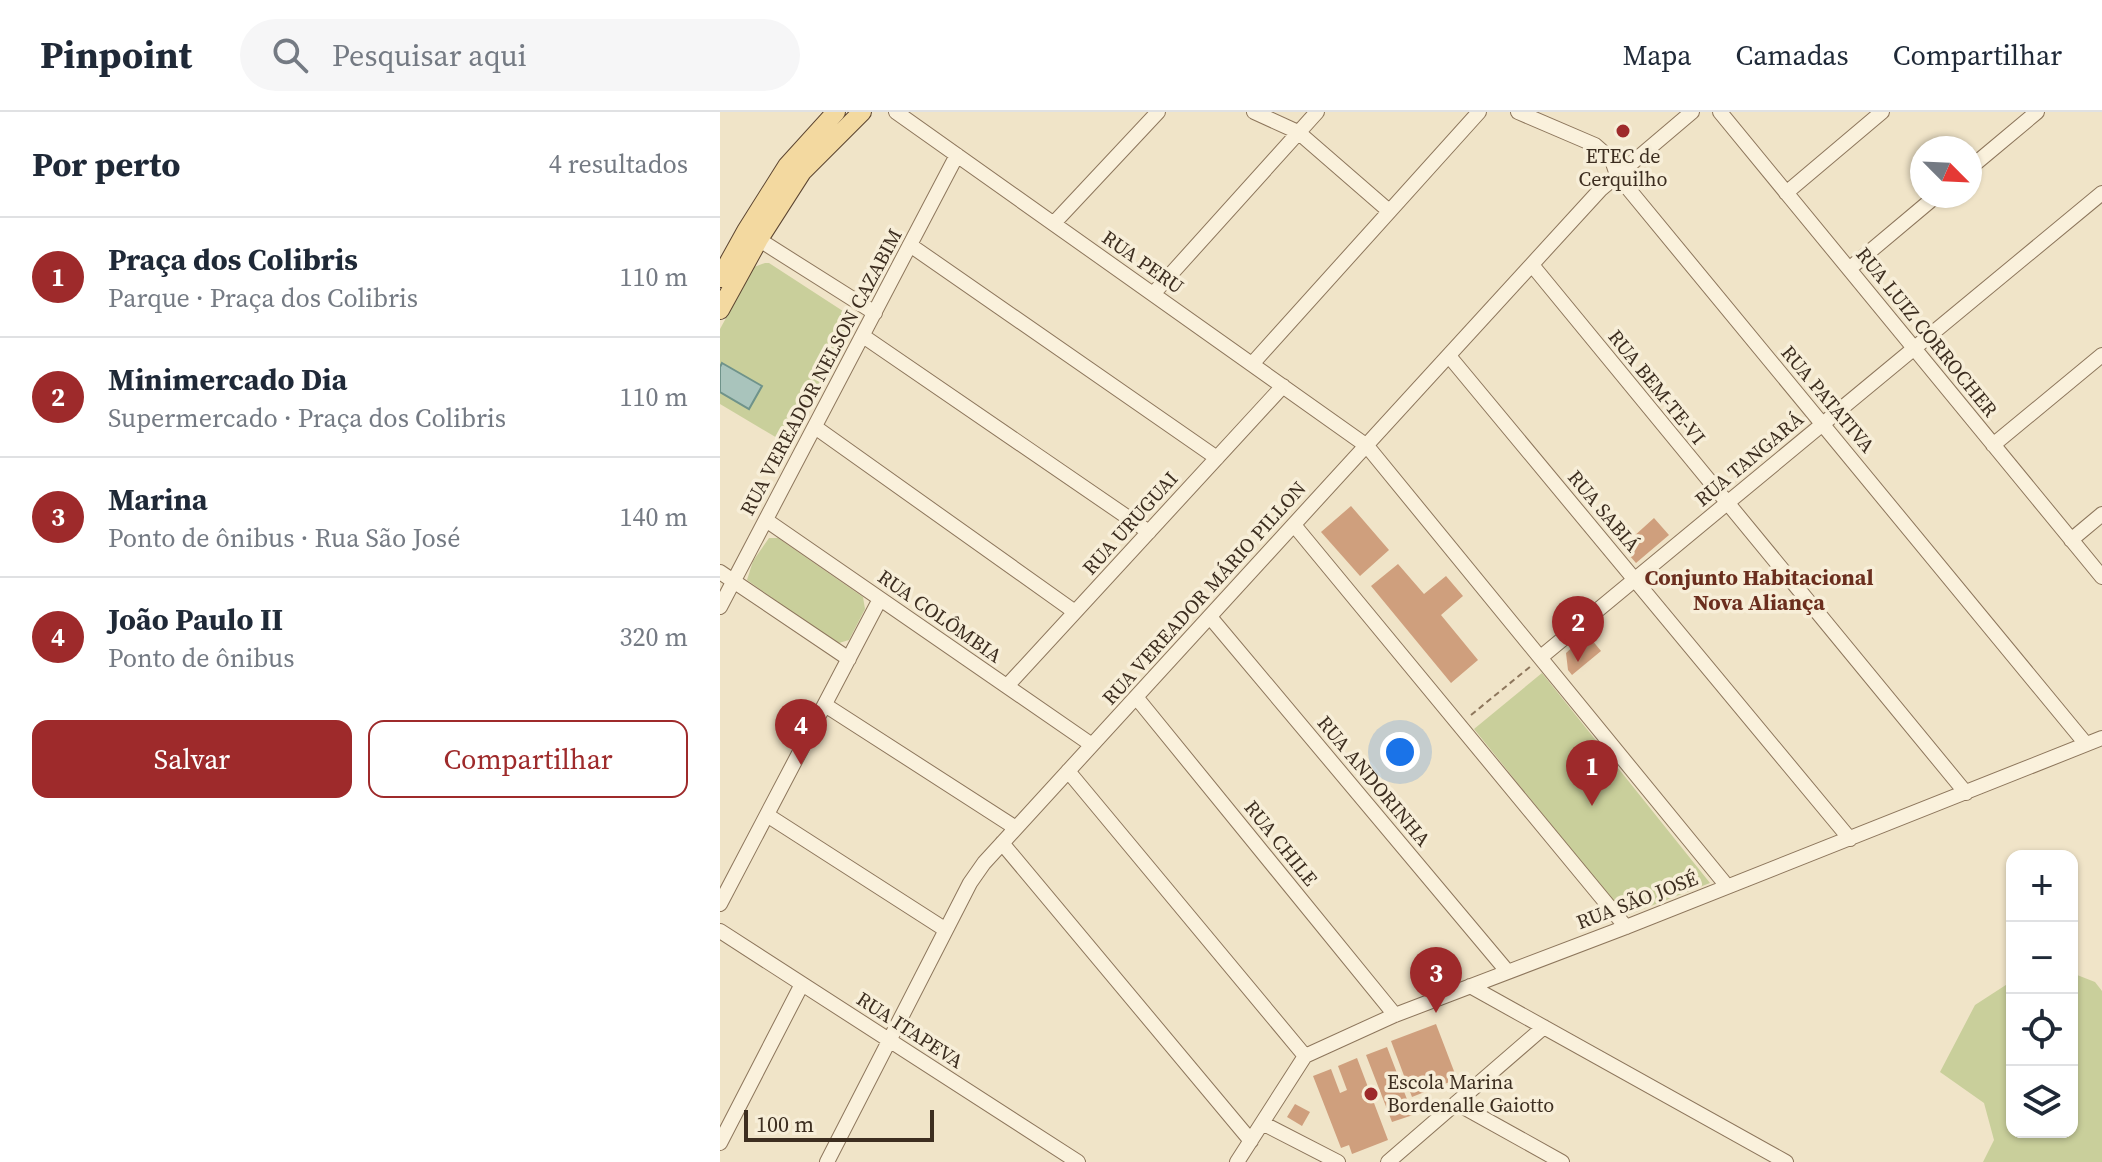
<!DOCTYPE html>
<html lang="pt">
<head>
<meta charset="utf-8">
<style>
	body { margin:0; font-family:"Source Serif 4",serif; background:#f6f6f7; color:#1f2937 }
	.controls { position:absolute; right:24px; bottom:24px; display:grid; overflow:hidden; border-radius:16px; box-shadow:0 2px 6px #0004 }
	.controls button { width:72px; height:72px; display:grid; place-items:center; padding:0; border:0; border-bottom:2px solid #e0e1e3; background:#fff; color:#1f2937; font:40px sans-serif }
	.compass { position:absolute; left:1190px; top:24px; width:72px; height:72px; border-radius:50%; background:#fff; box-shadow:0 2px 6px #0004; rotate:114deg }
	.scale { position:absolute; left:24px; bottom:20px; width:190px; box-sizing:border-box; padding-left:8px; border:4px solid #3d2e20; border-top:0; font-size:22px; line-height:28px; white-space:nowrap; color:#3d2e20; -webkit-text-stroke:6px #f7eed8; paint-order:stroke }
	.you { position:absolute; left:680px; top:640px; width:28px; height:28px; margin:-20px; border:6px solid #fff; border-radius:50%; background:#1a73e8; box-shadow:0 0 0 12px #1a73e833 }
	.badge { display:grid; place-items:center; width:52px; height:52px; border-radius:50%; background:#9e2a2b; color:#fff; font-size:26px; font-weight:700 }
	.pin { position:absolute; translate:-50% -66px; filter:drop-shadow(0 2px 4px #0008) }
	.pin::after { content:''; position:absolute; top:42px; width:28px; height:24px; background:inherit; clip-path:polygon(0 0,100% 0,50% 100%) }
	.list { margin:0; padding:0; list-style:none }
	h2 { display:flex; justify-content:space-between; align-items:center; height:104px; margin:0; padding:0 32px; font-size:34px }
	h2 small { font-size:26px; font-weight:400; color:#747a83 }
	.list li { display:grid; grid-template-columns:52px 1fr auto; gap:24px; align-items:center; box-sizing:border-box; height:120px; padding:0 32px; border-top:2px solid #e0e1e3 }
	.list b { display:block; font-size:30px; white-space:nowrap }
	.list p { margin:0; font-size:26px; white-space:nowrap; color:#747a83 }
	.list em { font-size:26px; font-style:normal; color:#747a83 }
	.actions { display:flex; gap:16px; padding:24px 32px }
	.actions a { flex:1; padding:18px 0; border:2px solid #9e2a2b; border-radius:16px; text-align:center; font-size:28px; color:#9e2a2b }
	.actions .main { background:#9e2a2b; color:#fff }
	.icon { flex:none; width:44px; height:44px; fill:none; stroke:currentColor; stroke-width:2; stroke-linecap:round; stroke-linejoin:round }
	.map { position:relative; flex:none; width:1382px; height:1050px; overflow:hidden }
	header { display:flex; align-items:center; gap:48px; box-sizing:border-box; height:112px; padding:0 40px; background:#fff; border-bottom:2px solid #e0e1e3 }
	header strong { font-size:38px }
	nav { display:flex; gap:44px; margin-inline-start:auto; font-size:28px }
	.search { width:560px; height:72px; background:#f6f6f7; display:flex; align-items:center; gap:20px; box-sizing:border-box; padding:0 28px; border-radius:44px; color:#747a83; font-size:30px }
	main { display:flex }
	aside { flex:1; background:#fff }
	.map>svg:first-child { display:block }
	.green { fill:#c9cf9b }
	.water { fill:#a9c4bc; stroke:#6f938a; stroke-width:2 }
	.building { fill:#cf9f7d }
	.lines { fill:none; stroke-linecap:round; stroke-linejoin:round }
	.minor-casing { stroke:#8d765c; stroke-width:16 }
	.major-casing { stroke:#5b4430; stroke-width:20 }
	.path { stroke:#8d765c; stroke-width:2; stroke-dasharray:6 4; stroke-linecap:butt }
	.minor { stroke:#faf1dc; stroke-width:14 }
	.major { stroke:#f3d9a0; stroke-width:18 }
	.poi-dot { fill:#9e2a2b; stroke:#f7eed8; stroke-width:3 }
	.labels { text-anchor:middle; stroke-width:7; stroke-linejoin:round; paint-order:stroke }
	.poi-label { font-size:20px; fill:#3d2e20; stroke:#f7eed8 }
	.street-label { font-size:20px; fill:#3d2e20; stroke:#f7eed8 }
	.neighbourhood-label { font-size:22px; font-weight:bold; fill:#6b2e1e; stroke:#f7eed8 }
</style>
</head>
<body>
<header>
<strong>Pinpoint</strong>
<div class="search"><svg class="icon" aria-label="search" viewBox="0 0 24 24"><circle cx="10" cy="10" r="6"/><path d="M15 15l6 6"/></svg>Pesquisar aqui</div>
<nav><a>Mapa</a><a>Camadas</a><a>Compartilhar</a></nav>
</header>
<main>
<aside>
<h2>Por perto<small>4 resultados</small></h2>
<ul class="list">
<li><span class="badge">1</span><div><b>Praça dos Colibris</b><p>Parque · Praça dos Colibris</p></div><em>110 m</em></li>
<li><span class="badge">2</span><div><b>Minimercado Dia</b><p>Supermercado · Praça dos Colibris</p></div><em>110 m</em></li>
<li><span class="badge">3</span><div><b>Marina</b><p>Ponto de ônibus · Rua São José</p></div><em>140 m</em></li>
<li><span class="badge">4</span><div><b>João Paulo II</b><p>Ponto de ônibus</p></div><em>320 m</em></li>
</ul>
<div class="actions"><a class="main">Salvar</a><a>Compartilhar</a></div>
</aside>
<div class="map">
<svg width="1382" height="1050" viewBox="0 0 1382 1050">
	<rect width="100%" height="100%" fill="#f0e4c8"/>
	<path class="green" d="M45,151H49L129,203L131,210L69,333L0,292V217L34,155Z
		M49,426H58L143,485L145,497L129,528L119,531L111,528L27,468L33,449Z
		M822,561L990,771L905,804L754,617Z
		M1352,861L1375,870L1382,879V1050H1263L1274,1028L1264,991L1220,960L1255,893L1292,869V1020H1352Z"/>
	<path class="water" d="M2,251L42,274L29,297L0,280V255Z"/>
	<path class="building" d="M631,394L669,438L640,464L601,420Z
		M934,406L949,423L916,451L902,435Z
		M678,452L704,482L726,464L743,484L721,503L758,548L731,571L651,474Z
		M867,522L881,539L852,563L848,558L846,541Z
		M716,912L737,967L692,985L671,929Z
		M667,935L693,1003L672,1010L646,943Z
		M637,946L668,1028L632,1042L629,1033L621,1036L593,964L611,957L620,981L627,978L618,954Z
		M575,992L590,1000L582,1014L567,1005Z"/>
	<g class="lines">
		<g class="minor-casing">
			<path id="minor" d="M176,0L647,334L1007,774
				M534,0L578,20L669,99
				M798,0L875,33L892,48L897,63L1366,632
				M1000,0L1382,465
				M1250,56L1317,0
				M1066,81L1162,0
				M334,111L438,0
				M30,122L155,201
				M190,133L497,346
				M812,153L1246,681
				M1129,157L1216,84
				M433,182L597,0
				M143,224L429,420
				M729,244L1130,727
				M532,252L759,0
				M95,315L355,500
				M1273,333L1382,243
				M46,408L372,633
				M574,413L906,815
				M1351,428L1382,402
				M0,460L129,547
				M0,495L237,43
				M490,505L787,859
				M821,545L1382,81
				M287,574L563,274
				M416,585L675,903
				M105,593L296,716
				M348,659L585,944
				M47,703L226,818
				M282,731L531,1029
				M0,792L160,487
				M0,819L358,1050
				M750,874L1066,1050
				M736,991L842,1050
				M542,1011L618,1050
				M0,1031L82,872
				M107,1050L250,771L264,751L880,78L972,0
				M517,1050L585,944L675,903L906,815L1382,626
				M668,1050L824,915"/>
		</g>
		<g class="major-casing">
			<path id="major" d="M0,166L26,119L67,54L116,0
				M0,198L39,127L82,60L142,0"/>
		</g>
		<path class="path" d="M751,603L811,554"/>
		<use href="#minor" class="minor"/>
		<use href="#major" class="major"/>
	</g>
	<g class="poi-dot">
		<circle cx="903" cy="19" r="8"/>
		<circle cx="651" cy="982" r="8"/>
	</g>
	<g class="labels">
		<g class="poi-label">
			<text x="903" y="51">ETEC de<tspan x="903" dy="23">Cerquilho</tspan></text>
			<text x="667" y="977" text-anchor="start">Escola Marina<tspan x="667" dy="23">Bordenalle Gaiotto</tspan></text>
		</g>
		<g class="street-label">
			<text transform="translate(423 150) rotate(35)" y="7">RUA PERU</text>
			<text transform="translate(1207 220) rotate(51)" y="7">RUA LUIZ CORROCHER</text>
			<text transform="translate(101 260) rotate(-62)" y="7">RUA VEREADOR NELSON CAZABIM</text>
			<text transform="translate(937 275) rotate(51)" y="7">RUA BEM-TE-VI</text>
			<text transform="translate(1108 287) rotate(50)" y="7">RUA PATATIVA</text>
			<text transform="translate(1029 347) rotate(-40)" y="7">RUA TANGARÁ</text>
			<text transform="translate(884 399) rotate(50)" y="7">RUA SABIÁ</text>
			<text transform="translate(410 411) rotate(-48)" y="7">RUA URUGUAI</text>
			<text transform="translate(484 481) rotate(-48)" y="7">RUA VEREADOR MÁRIO PILLON</text>
			<text transform="translate(220 504) rotate(35)" y="7">RUA COLÔMBIA</text>
			<text transform="translate(654 669) rotate(50)" y="7">RUA ANDORINHA</text>
			<text transform="translate(561 731) rotate(51)" y="7">RUA CHILE</text>
			<text transform="translate(917 788) rotate(-21)" y="7">RUA SÃO JOSÉ</text>
			<text transform="translate(190 918) rotate(33)" y="7">RUA ITAPEVA</text>
		</g>
		<g class="neighbourhood-label">
			<text x="1039" y="473">Conjunto Habitacional<tspan x="1039" dy="25">Nova Aliança</tspan></text>
		</g>
	</g>
</svg>
<div class="controls">
<button>+</button>
<button>−</button>
<button><svg class="icon" aria-label="locate" viewBox="0 0 24 24"><circle cx="12" cy="12" r="6"/><path d="M12 2v4M12 18v4M2 12h4M18 12h4"/></svg></button>
<button><svg class="icon" aria-label="layers" viewBox="0 0 24 24"><path d="M12 4l9 5-9 5-9-5zM3 14l9 5 9-5"/></svg></button>
</div>
<svg class="compass" viewBox="-18 -18 36 36"><path d="M0-13l5 13h-10z" fill="#e53935"/><path d="M0 13l5-13h-10z" fill="#747a83"/></svg>
<div class="scale">100 m</div>
<div class="you"></div>
<div class="pin badge" style="left:872px;top:694px">1</div>
<div class="pin badge" style="left:858px;top:550px">2</div>
<div class="pin badge" style="left:716px;top:901px">3</div>
<div class="pin badge" style="left:81px;top:653px">4</div>
</div>
</main>
</body>
</html>
